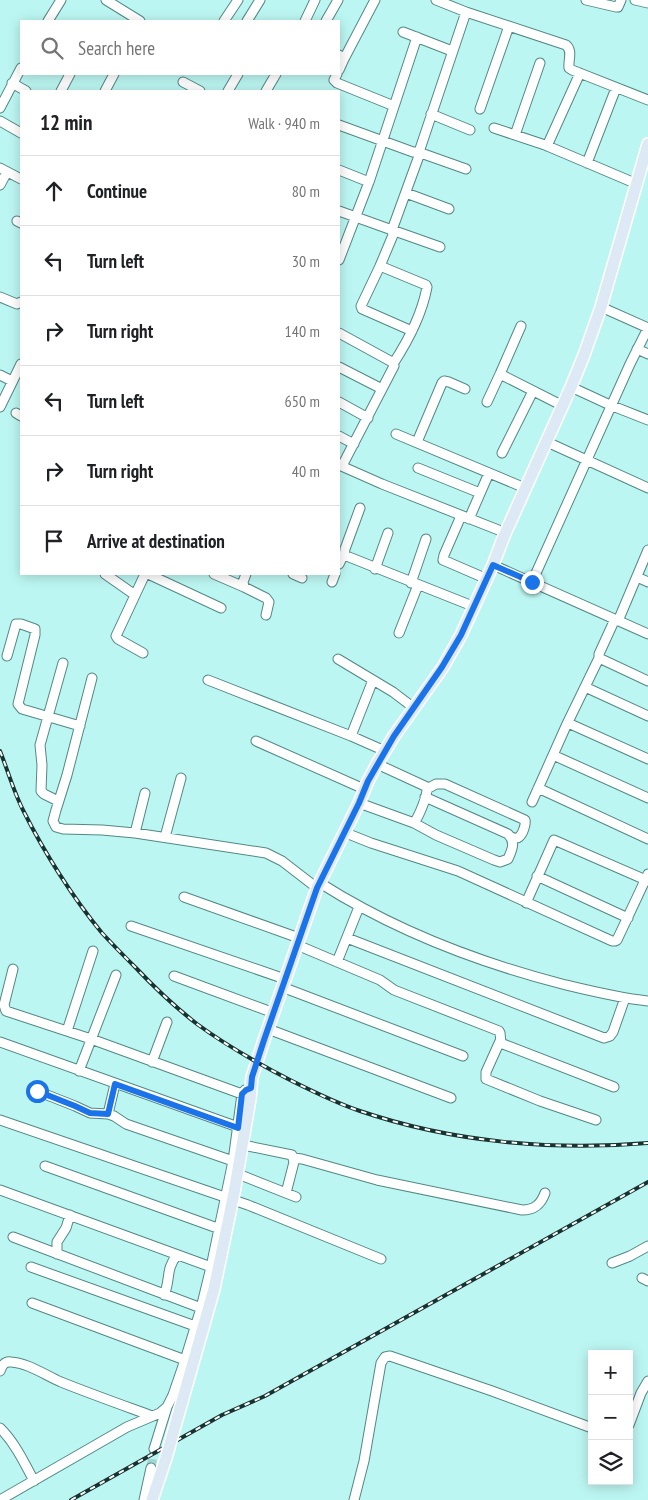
<!DOCTYPE html>
<html lang="en">
<head>
<meta charset="utf-8">
<style>
	body { margin:0; font-family:"PT Sans Narrow",sans-serif; background:#f6f6f6; color:#202124 }
	.controls { position:absolute; right:15px; bottom:15px; display:grid; overflow:hidden; border-radius:0px; box-shadow:0 2px 12px #0003 }
	.controls button { width:45px; height:45px; display:grid; place-items:center; padding:0; border:0; border-bottom:1px solid #e0e0e0; background:#fff; color:#202124; font:25px sans-serif }
	.stop { position:absolute; width:15px; height:15px; margin:-11px; border:4px solid #1a73e8; border-radius:50%; background:#fff }
	.stop.end { background:#1a73e8; border-color:#fff; box-shadow:0 1px 5px #0008 }
	.list { margin:0; padding:0; list-style:none }
	h2 { display:flex; justify-content:space-between; align-items:center; height:65px; margin:0; padding:0 20px; font-size:21px }
	h2 small { font-size:16px; font-weight:400; color:#757577 }
	.list li { display:grid; grid-template-columns:32px 1fr auto; gap:15px; align-items:center; box-sizing:border-box; height:70px; padding:0 20px; border-top:1px solid #e0e0e0 }
	.list b { display:block; font-size:19px; white-space:nowrap }
	.list em { font-size:16px; font-style:normal; color:#757577 }
	.icon { flex:none; width:28px; height:28px; fill:none; stroke:currentColor; stroke-width:2; stroke-linecap:round; stroke-linejoin:round }
	.map { position:relative; flex:none; width:648px; height:1500px; overflow:hidden }
	.search { position:absolute; background:#fff; box-shadow:0 2px 12px #0003; left:20px; top:20px; width:320px; height:55px; display:flex; align-items:center; gap:12px; box-sizing:border-box; padding:0 18px; border-radius:0px; color:#757577; font-size:19px }
	.panel { position:absolute; background:#fff; box-shadow:0 2px 12px #0003; left:20px; top:90px; width:320px; height:485px; border-radius:0px }
	.map>svg:first-child { display:block }
	.lines { fill:none; stroke-linecap:round; stroke-linejoin:round }
	.minor-tunnel { stroke:#a0d5d2; stroke-width:9; stroke-dasharray:9 4.5; stroke-linecap:butt }
	.minor-casing { stroke:#528885; stroke-width:11 }
	.major-casing { stroke:#fff; stroke-width:14 }
	.minor { stroke:#fff; stroke-width:9 }
	.major { stroke:#dde9f5; stroke-width:11 }
	.rail-casing { stroke:#173230; stroke-width:4 }
	.rail { stroke:#fff; stroke-width:2; stroke-dasharray:5.5; stroke-linecap:butt }
	.major-bridge-casing { stroke:#fff; stroke-width:14; stroke-linecap:butt }
	.major-bridge { stroke:#dde9f5; stroke-width:11 }
	.route { stroke:#1a73e8; stroke-width:6 }
</style>
</head>
<body>
<div class="map">
<svg width="648" height="1500" viewBox="0 0 648 1500">
	<rect width="100%" height="100%" fill="#bcf6f2"/>
	<g class="lines">
		<path class="minor-tunnel" d="M151,1468L154,1449"/>
		<g class="minor-casing">
			<path id="minor" d="M106,0L140,21
				M436,0L466,12L566,45C573,51 568,60 569,68L572,70L648,100
				M586,0L616,7H618L621,0
				M635,0L648,3
				M48,21L61,0
				M224,21L238,0
				M247,21L260,0
				M305,21L315,0
				M326,21L338,0
				M403,32L452,51
				M339,55L344,59L339,70
				M344,59L375,0
				M337,74L334,80L337,83L394,106
				M183,82L200,91
				M12,83L26,91
				M61,91L70,74
				M105,91L114,74
				M228,91L238,74
				M266,91L276,74
				M0,108L21,68
				M480,109L509,26
				M431,114L470,130
				M0,121L21,133
				M339,125L413,152H418L420,149L466,12
				M494,128L545,145L637,184
				M515,135L540,63
				M547,146L580,73
				M418,152L466,169
				M420,153L392,230L440,247
				M587,163L616,88
				M0,168L21,179
				M339,170L369,182
				M0,185L7,172
				M406,193L449,209
				M339,211L392,230L393,235L380,266L426,285L427,287C422,314 408,341 393,364
				M17,221L21,223
				M339,260L369,182L417,37
				M380,266L361,306L362,309L412,331
				M0,297L17,304L21,302
				M339,333L392,362L394,366L342,466
				M637,349L648,354
				M339,367L382,389
				M500,374L563,406
				M0,375L12,381
				M571,387L610,405L648,420
				M339,402L368,418
				M487,402L500,374L521,326
				M0,407L21,364
				M16,413L21,416
				M396,434L525,488
				M339,436L354,444
				M417,442L442,383L444,381L449,382L465,389
				M547,442L648,488
				M502,453L533,391
				M339,465L382,484L506,533
				M418,468L480,493
				M461,516L444,555L443,560L487,579
				M469,519L489,473
				M344,557L345,549L360,508
				M339,564L342,558L345,556L349,557L475,607
				M493,565L648,634
				M375,569L388,533
				M105,574L135,595
				M148,574L221,608
				M214,574L244,587
				M246,574L243,582L244,587L266,598L269,602L266,615
				M293,574L302,578
				M637,577L648,582
				M332,582L335,574
				M532,582L630,364L648,328L601,307
				M411,583L426,539
				M615,619L599,654V658L648,681
				M618,621L648,550
				M399,633L418,585
				M143,653L118,639L116,636L145,574
				M7,656L16,624H21L35,629V635L18,704L22,709L80,726
				M338,659L393,692L414,708
				M92,678L67,775L56,810L53,821L56,827L63,829L102,830L135,833L266,853L282,861L317,888
				M208,680L351,736L385,751
				M585,687L648,716
				M568,723L648,759
				M351,736L373,680
				M256,741L364,789
				M553,755L648,798
				M377,764L427,787C428,795 419,816 414,823
				M538,788L648,839
				M427,789L436,784H445L525,820C526,824 523,834 519,837C517,839 514,838 511,837
				M58,801L44,794L41,791L42,765L40,745L63,663
				M532,802L566,726L599,658
				M359,803L414,823L436,835L494,860L500,862L508,859C512,850 516,842 508,834L425,797
				M344,832L351,835L371,843L458,871L612,941H615L617,940L648,874
				M135,833L145,793
				M165,837L181,778
				M537,876L628,918
				M320,883C394,930 477,962 562,984C591,991 619,998 648,1001
				M184,897L299,938
				M526,903L554,840L648,881
				M131,926L285,979
				M347,938L604,1038L610,1036L613,1032L625,998
				M297,945L380,980L394,990L499,1031L500,1033L501,1043L503,1044L614,1087
				M337,962L359,907
				M13,969L4,1005L6,1011L91,1039L242,1094
				M174,976L274,1013
				M282,987L463,1056
				M268,1029L451,1098
				M67,1031L93,951
				M500,1041L486,1072V1079L540,1101L596,1120
				M0,1042L238,1127
				M152,1062L167,1022
				M79,1071L116,975
				M37,1091L75,1106L90,1113L108,1114L114,1116L126,1124L233,1161
				M108,1114L115,1084
				M0,1120L248,1205L381,1259
				M238,1144L292,1155L294,1162L286,1193
				M294,1158L302,1159L377,1180L522,1210C535,1210 541,1204 545,1193
				M45,1166L220,1229
				M233,1172L296,1197
				M0,1190L211,1267
				M13,1237L201,1308
				M57,1254V1242L66,1228L70,1215
				M612,1263L630,1256L648,1246
				M31,1267L195,1326
				M642,1278L648,1281
				M164,1295C171,1279 165,1270 177,1255
				M32,1303L185,1360
				M0,1371C2,1366 4,1361 11,1362C28,1363 45,1375 61,1382C91,1394 122,1405 152,1416
				M629,1425L641,1393L648,1381
				M0,1428C15,1443 24,1462 34,1481
				M154,1449L167,1407
				M0,1500L127,1427L160,1413L167,1407L173,1395L185,1360L201,1308L211,1267L233,1161L242,1094L245,1090L251,1088
				M144,1500L151,1468
				M354,1500L364,1461L381,1363L385,1357L390,1356L492,1391L592,1428"/>
		</g>
		<g class="major-casing">
			<path id="major" d="M250,1099L252,1077L264,1040L317,888L359,803L368,781L377,764L394,736L443,667L461,635L493,565L504,536L571,387L584,355L601,307L648,144"/>
		</g>
		<use href="#minor" class="minor"/>
		<use href="#major" class="major"/>
		<g class="rail-casing">
			<path id="rail" d="M0,751C8,771 14,793 24,812C44,852 73,898 102,933C113,945 125,957 136,968C155,988 175,1007 197,1024C227,1046 259,1064 292,1081C314,1092 336,1103 360,1111C451,1142 552,1151 648,1143
				M71,1500L222,1415L265,1396L648,1182"/>
		</g>
		<use href="#rail" class="rail"/>
		<g class="major-bridge-casing">
			<path id="major-bridge" d="M152,1500L166,1458L214,1289L234,1193L250,1099"/>
		</g>
		<use href="#major-bridge" class="major-bridge"/>
	</g>
	<g class="lines">
		<path class="route" d="M37,1091L75,1106L90,1113L108,1114L115,1084L238,1128L242,1094L246,1090L251,1088L252,1077L264,1040L317,888L359,803L368,781L394,736L442,667L461,635L493,565L532,582"/>
	</g>
</svg>
<div class="controls">
<button>+</button>
<button>−</button>
<button><svg class="icon" aria-label="layers" viewBox="0 0 24 24"><path d="M12 4l9 5-9 5-9-5zM3 14l9 5 9-5"/></svg></button>
</div>
<div class="stop" style="left:37px;top:1091px"></div>
<div class="stop end" style="left:532px;top:582px"></div>
<div class="search"><svg class="icon" aria-label="search" viewBox="0 0 24 24"><circle cx="10" cy="10" r="6"/><path d="M15 15l6 6"/></svg>Search here</div>
<section class="panel">
<h2>12 min<small>Walk · 940 m</small></h2>
<ul class="list">
<li><svg class="icon" aria-label="ahead" viewBox="0 0 24 24"><path d="M12 20V5M6 11l6-6 6 6"/></svg><div><b>Continue</b></div><em>80 m</em></li>
<li><svg class="icon" aria-label="left" viewBox="0 0 24 24"><path d="M17 20v-9H6M10 6l-5 5 5 5"/></svg><div><b>Turn left</b></div><em>30 m</em></li>
<li><svg class="icon" aria-label="right" viewBox="0 0 24 24"><path d="M7 20v-9h11M14 6l5 5-5 5"/></svg><div><b>Turn right</b></div><em>140 m</em></li>
<li><svg class="icon" aria-label="left" viewBox="0 0 24 24"><path d="M17 20v-9H6M10 6l-5 5 5 5"/></svg><div><b>Turn left</b></div><em>650 m</em></li>
<li><svg class="icon" aria-label="right" viewBox="0 0 24 24"><path d="M7 20v-9h11M14 6l5 5-5 5"/></svg><div><b>Turn right</b></div><em>40 m</em></li>
<li><svg class="icon" aria-label="arrive" viewBox="0 0 24 24"><path d="M6 21V4h12l-3 4 3 4H6"/></svg><div><b>Arrive at destination</b></div></li>
</ul>
</section>
</div>
</body>
</html>
